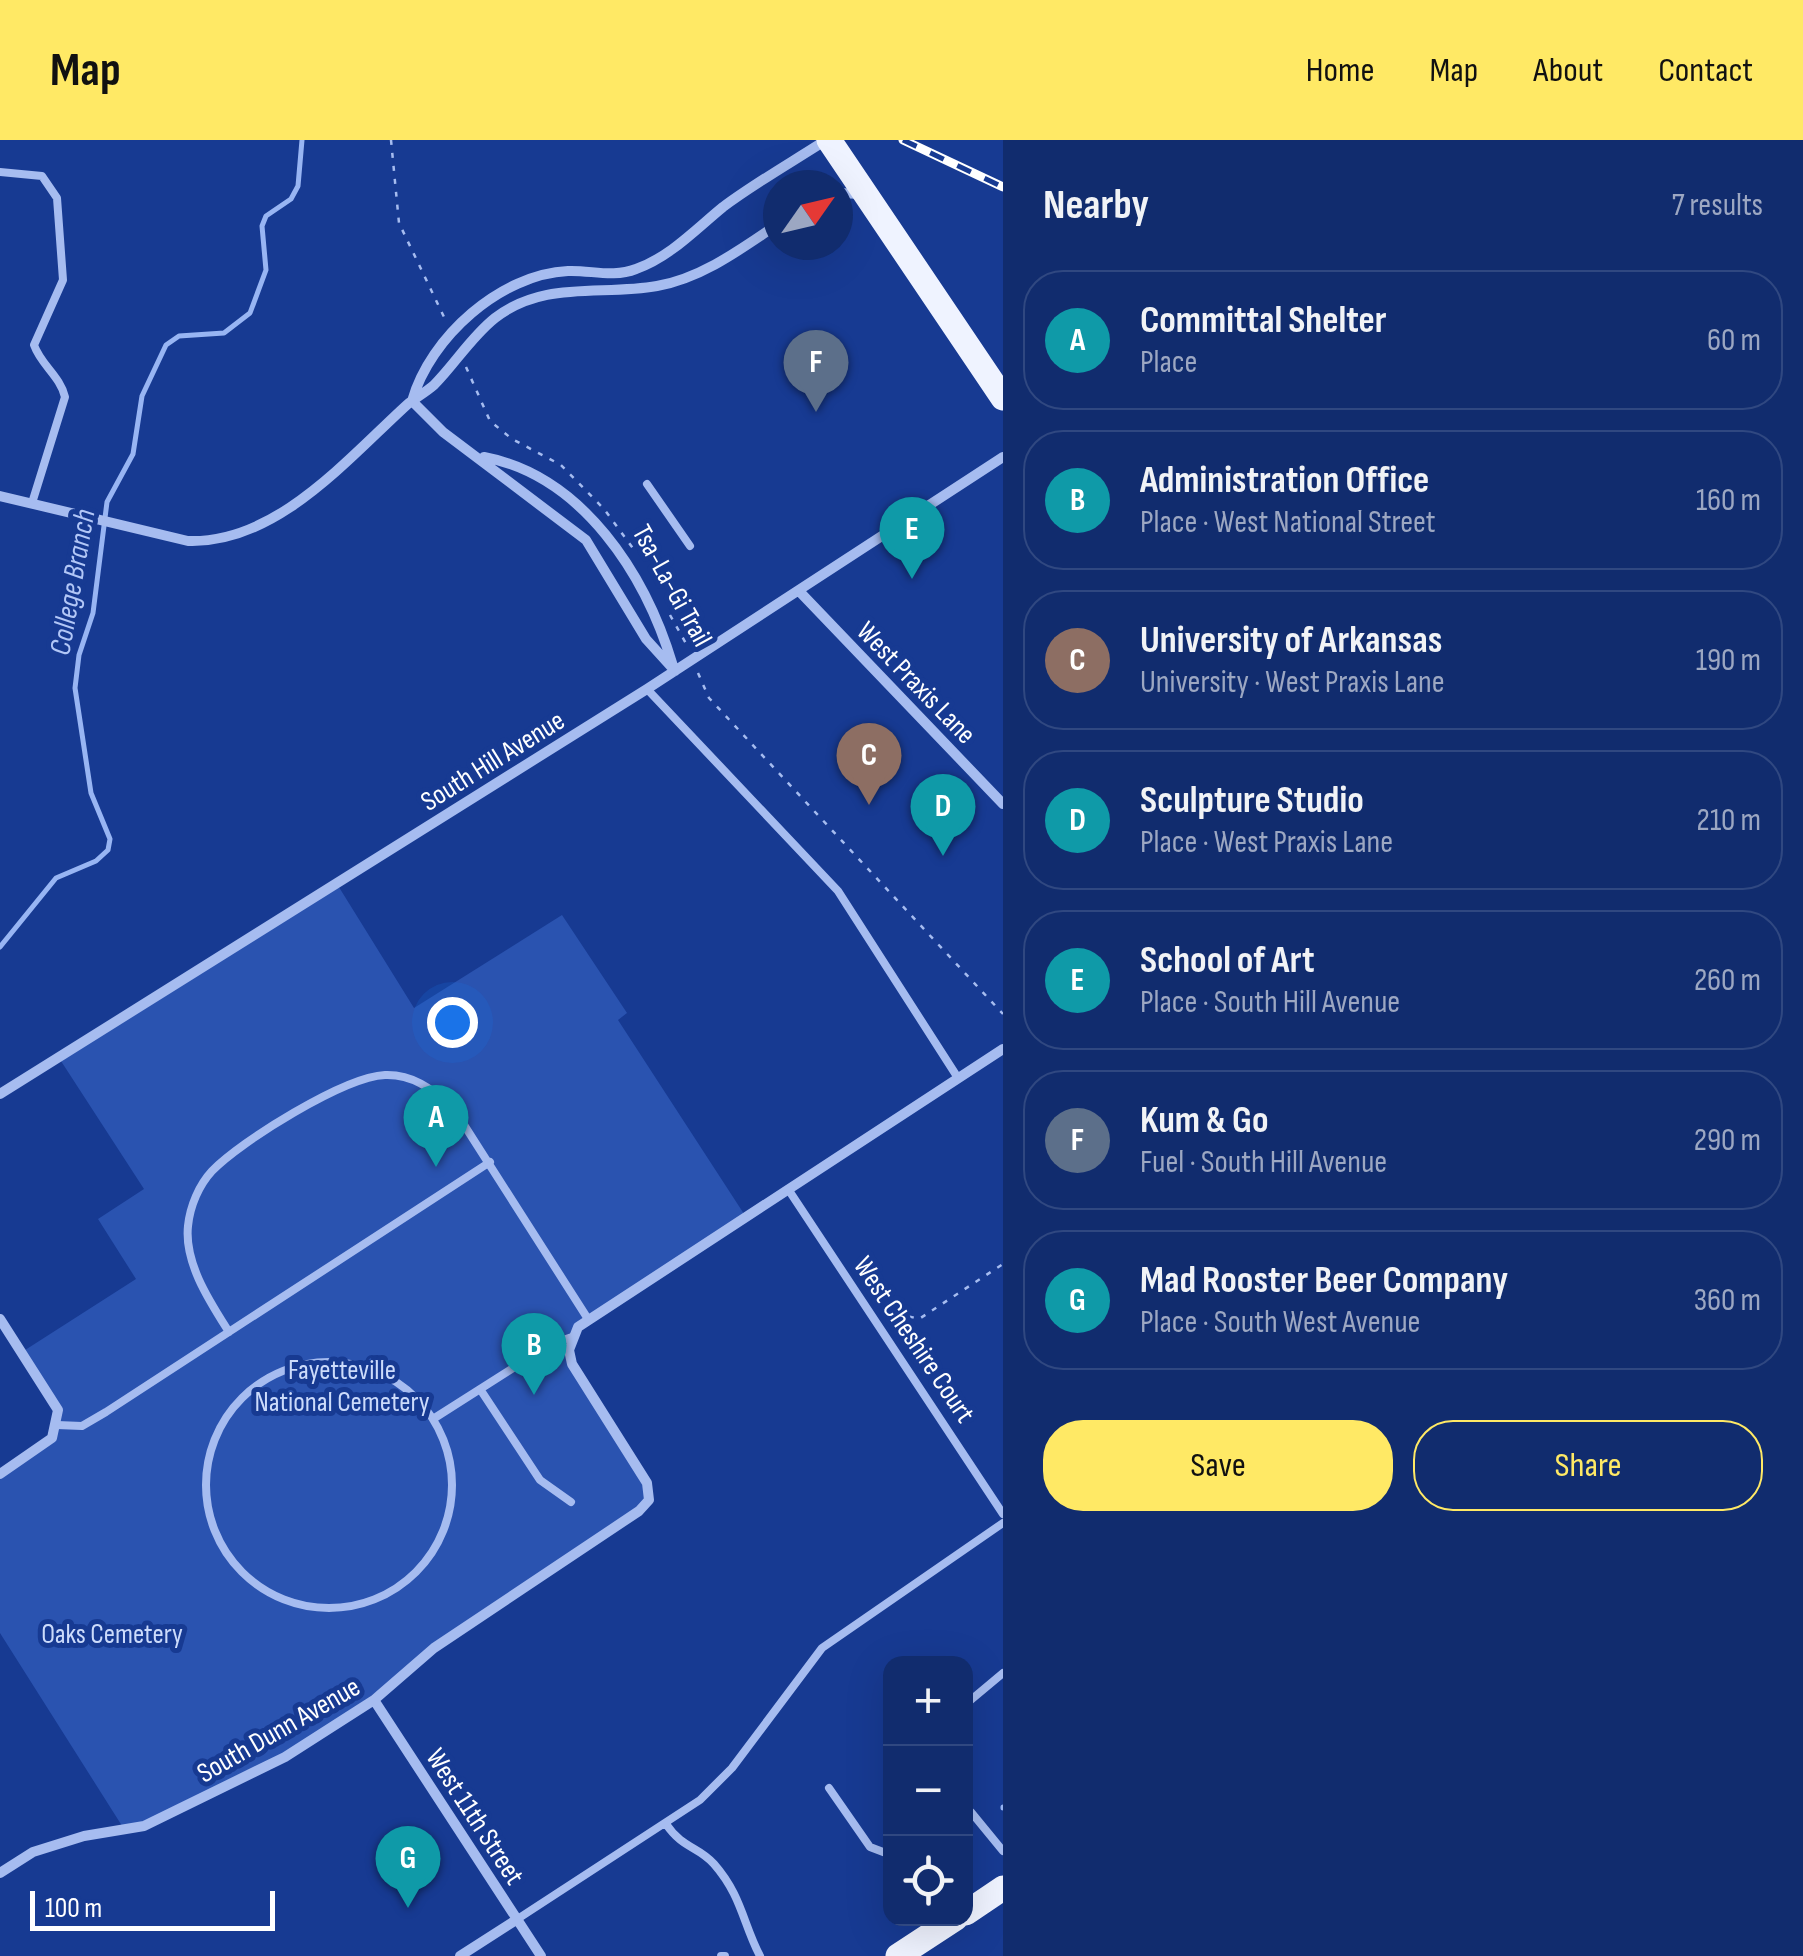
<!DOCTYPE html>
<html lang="en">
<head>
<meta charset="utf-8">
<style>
	body { margin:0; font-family:"Sofia Sans Condensed",sans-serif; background:#1e3876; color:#f1f3f6 }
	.controls { position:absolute; right:30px; bottom:30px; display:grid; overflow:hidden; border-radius:20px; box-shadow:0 10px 40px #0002 }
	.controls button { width:90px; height:90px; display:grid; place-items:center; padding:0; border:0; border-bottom:2px solid #304881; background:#112c6e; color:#f1f3f6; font:50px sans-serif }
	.compass { position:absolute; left:763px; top:30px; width:90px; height:90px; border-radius:50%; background:#112c6e; box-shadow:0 10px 40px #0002; rotate:56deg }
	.scale { position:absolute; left:30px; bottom:25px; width:245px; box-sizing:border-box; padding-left:10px; border:5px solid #fff; border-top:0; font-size:28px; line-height:35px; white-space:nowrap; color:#fff; -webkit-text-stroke:8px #173a92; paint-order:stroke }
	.you { position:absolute; left:452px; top:882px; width:35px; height:35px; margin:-25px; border:8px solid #fff; border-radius:50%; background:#1a73e8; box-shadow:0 0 0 15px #1a73e833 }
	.badge { display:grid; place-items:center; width:65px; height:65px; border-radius:50%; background:#ffe965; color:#fff; font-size:32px; font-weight:700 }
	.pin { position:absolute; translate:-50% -82px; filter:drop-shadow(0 2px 5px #0008) }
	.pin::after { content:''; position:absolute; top:52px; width:35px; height:30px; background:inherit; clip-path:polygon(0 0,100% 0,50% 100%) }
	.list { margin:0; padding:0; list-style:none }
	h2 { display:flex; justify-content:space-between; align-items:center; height:130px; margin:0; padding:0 40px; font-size:42px }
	h2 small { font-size:32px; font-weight:400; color:#9ca7c2 }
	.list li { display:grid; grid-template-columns:65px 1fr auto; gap:30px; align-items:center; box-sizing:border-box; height:140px; margin:0 20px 20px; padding:0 20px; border:2px solid #304881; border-radius:40px }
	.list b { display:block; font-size:38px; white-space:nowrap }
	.list p { margin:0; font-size:32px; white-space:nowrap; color:#9ca7c2 }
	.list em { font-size:32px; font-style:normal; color:#9ca7c2 }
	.actions { display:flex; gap:20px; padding:30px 40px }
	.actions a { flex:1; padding:22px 0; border:2px solid #ffe965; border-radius:40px; text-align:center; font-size:35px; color:#ffe965 }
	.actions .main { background:#ffe965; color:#111 }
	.icon { flex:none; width:55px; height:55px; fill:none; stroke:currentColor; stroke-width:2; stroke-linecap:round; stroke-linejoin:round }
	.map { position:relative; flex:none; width:1003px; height:1816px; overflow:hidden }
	header { display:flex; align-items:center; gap:60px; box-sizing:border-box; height:140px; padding:0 50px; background:#ffe965; color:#111 }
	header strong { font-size:48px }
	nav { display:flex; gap:55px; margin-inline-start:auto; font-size:35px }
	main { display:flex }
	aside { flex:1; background:#112c6e }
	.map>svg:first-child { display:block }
	.green { fill:#2a53b0 }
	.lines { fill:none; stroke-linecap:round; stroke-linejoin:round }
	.stream { stroke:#98b5f3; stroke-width:5 }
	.path { stroke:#a6bcf0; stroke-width:2.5; stroke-dasharray:5 8; stroke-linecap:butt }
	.service { stroke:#a6bcf0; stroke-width:8 }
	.minor { stroke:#a6bcf0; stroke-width:10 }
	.primary { stroke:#eff3ff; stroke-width:25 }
	.rail-casing { stroke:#fff; stroke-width:9 }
	.rail { stroke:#173a92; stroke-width:5; stroke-dasharray:15; stroke-linecap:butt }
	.labels { text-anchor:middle; stroke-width:10; stroke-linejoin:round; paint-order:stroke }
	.street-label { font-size:28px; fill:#fff; stroke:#173a92 }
	.park-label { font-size:28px; fill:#ccdbfb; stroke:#173a92 }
	.water-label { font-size:30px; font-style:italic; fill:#b2c7f7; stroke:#173a92 }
</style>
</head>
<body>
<header>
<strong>Map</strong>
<nav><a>Home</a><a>Map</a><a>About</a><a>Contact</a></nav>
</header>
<main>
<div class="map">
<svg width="1003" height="1816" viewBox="0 0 1003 1816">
	<rect width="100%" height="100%" fill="#173a92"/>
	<path class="green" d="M337,744L414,868L562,775L627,873L618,880L746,1077L588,1179L569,1210L647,1343L649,1360L434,1508L317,1597L182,1670L124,1689L0,1493V1334L43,1307L58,1270L22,1212L136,1139L98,1079L144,1049L59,918Z"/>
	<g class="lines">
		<path class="stream" d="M0,807L56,738L96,721L108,710L110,699L91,653L75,548L79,515L93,473L107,362L133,314L142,256L166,205L179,196L224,193L250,173L266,130L262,86L266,76L291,59L298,46L302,0
			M1003,1668V1667"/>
		<path class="path" d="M391,0L399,83L445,179
			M466,227L490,281L512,299L561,325L604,369L635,411
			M670,475L688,507
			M698,533L709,558L1003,874
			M892,1185L896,1173L919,1179L1003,1124"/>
		<path class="service" d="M0,32L42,36L57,58L63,140L34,205C41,225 60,236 65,257L32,363
			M647,344L690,406
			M647,549L838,751L958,938
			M788,1049L1003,1374
			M229,1192C210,1162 184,1123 188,1086C190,1066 199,1045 212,1031C241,1001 344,937 385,935C413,934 431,949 452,966L588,1179
			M206 1345a123 123 0 1 1 246 0a123 123 0 1 1-246 0Z
			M480,1249L540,1340L571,1362
			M433,1279L551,1204L572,1197
			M57,1285L82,1286L106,1272L490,1022
			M966,1564L1003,1533
			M829,1648L870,1707L891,1715
			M966,1676L971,1672L1003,1711
			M666,1684C683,1709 698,1706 714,1724C742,1756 743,1784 760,1816
			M516,1780L700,1660L732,1628L822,1508L1003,1383
			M721,1816H725"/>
		<path class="minor" d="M838,53L862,54
			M412,261C430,197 501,134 568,131C591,130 613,138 636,129C670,117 696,89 723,67C755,43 792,22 826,0
			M412,261L443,292L586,400L646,499L675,531
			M484,317C583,336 646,435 673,526
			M0,356L188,401C277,404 348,318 409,263C417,257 426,252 434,245C455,224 471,197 495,178C544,140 601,156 657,146C702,138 741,109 778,84
			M799,451L1003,664
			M0,954L647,549L1003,317
			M0,1179L58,1270L52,1298L0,1334
			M374,1560L541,1816
			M0,1733L33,1712L84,1696L144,1686L285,1617L374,1560L434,1508L639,1371L649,1360L647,1343L572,1224L569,1210L578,1187L1003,909
			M460,1816L516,1780"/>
		<path class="primary" d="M829,0L1003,258
			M966,1773L1003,1748
			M898,1816L956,1778"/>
		<g class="rail-casing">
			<path id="rail" d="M903,0L1003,47"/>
		</g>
		<use href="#rail" class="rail"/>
	</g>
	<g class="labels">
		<g class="street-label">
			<text transform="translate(673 445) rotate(61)" y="10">Tsa-La-Gi Trail</text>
			<text transform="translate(917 542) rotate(46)" y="10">West Praxis Lane</text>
			<text transform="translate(492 620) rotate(-32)" y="10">South Hill Avenue</text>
			<text transform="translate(915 1199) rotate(56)" y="10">West Cheshire Court</text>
			<text transform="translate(278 1589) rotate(-30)" y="10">South Dunn Avenue</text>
			<text transform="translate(476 1676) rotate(57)" y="10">West 11th Street</text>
		</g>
		<g class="park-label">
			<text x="342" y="1239">Fayetteville<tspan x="342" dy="32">National Cemetery</tspan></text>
			<text x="112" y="1503">Oaks Cemetery</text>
		</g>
		<g class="water-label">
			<text transform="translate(72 442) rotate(-80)" y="10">College Branch</text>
		</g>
	</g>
</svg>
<div class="controls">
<button>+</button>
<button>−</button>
<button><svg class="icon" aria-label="locate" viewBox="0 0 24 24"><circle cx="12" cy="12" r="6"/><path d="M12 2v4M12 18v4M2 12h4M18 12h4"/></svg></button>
</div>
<svg class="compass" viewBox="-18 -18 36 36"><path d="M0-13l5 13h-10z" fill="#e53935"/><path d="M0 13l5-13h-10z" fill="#9ca7c2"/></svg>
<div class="scale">100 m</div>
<div class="you"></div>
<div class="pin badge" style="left:436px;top:1027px;background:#0f9aa8">A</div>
<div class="pin badge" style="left:534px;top:1255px;background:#0f9aa8">B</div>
<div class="pin badge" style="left:869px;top:665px;background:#8d6e63">C</div>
<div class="pin badge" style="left:943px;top:716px;background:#0f9aa8">D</div>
<div class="pin badge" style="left:912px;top:439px;background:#0f9aa8">E</div>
<div class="pin badge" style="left:816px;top:272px;background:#5c6f8a">F</div>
<div class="pin badge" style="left:408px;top:1768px;background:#0f9aa8">G</div>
</div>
<aside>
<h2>Nearby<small>7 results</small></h2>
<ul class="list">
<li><span class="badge" style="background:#0f9aa8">A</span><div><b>Committal Shelter</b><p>Place</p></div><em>60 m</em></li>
<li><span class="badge" style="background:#0f9aa8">B</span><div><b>Administration Office</b><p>Place · West National Street</p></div><em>160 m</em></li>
<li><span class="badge" style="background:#8d6e63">C</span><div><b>University of Arkansas</b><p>University · West Praxis Lane</p></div><em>190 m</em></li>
<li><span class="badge" style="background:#0f9aa8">D</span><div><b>Sculpture Studio</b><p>Place · West Praxis Lane</p></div><em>210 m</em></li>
<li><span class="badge" style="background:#0f9aa8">E</span><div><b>School of Art</b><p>Place · South Hill Avenue</p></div><em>260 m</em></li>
<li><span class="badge" style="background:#5c6f8a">F</span><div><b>Kum &amp; Go</b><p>Fuel · South Hill Avenue</p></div><em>290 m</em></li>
<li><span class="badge" style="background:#0f9aa8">G</span><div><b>Mad Rooster Beer Company</b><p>Place · South West Avenue</p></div><em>360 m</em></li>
</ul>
<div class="actions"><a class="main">Save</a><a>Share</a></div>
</aside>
</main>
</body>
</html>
